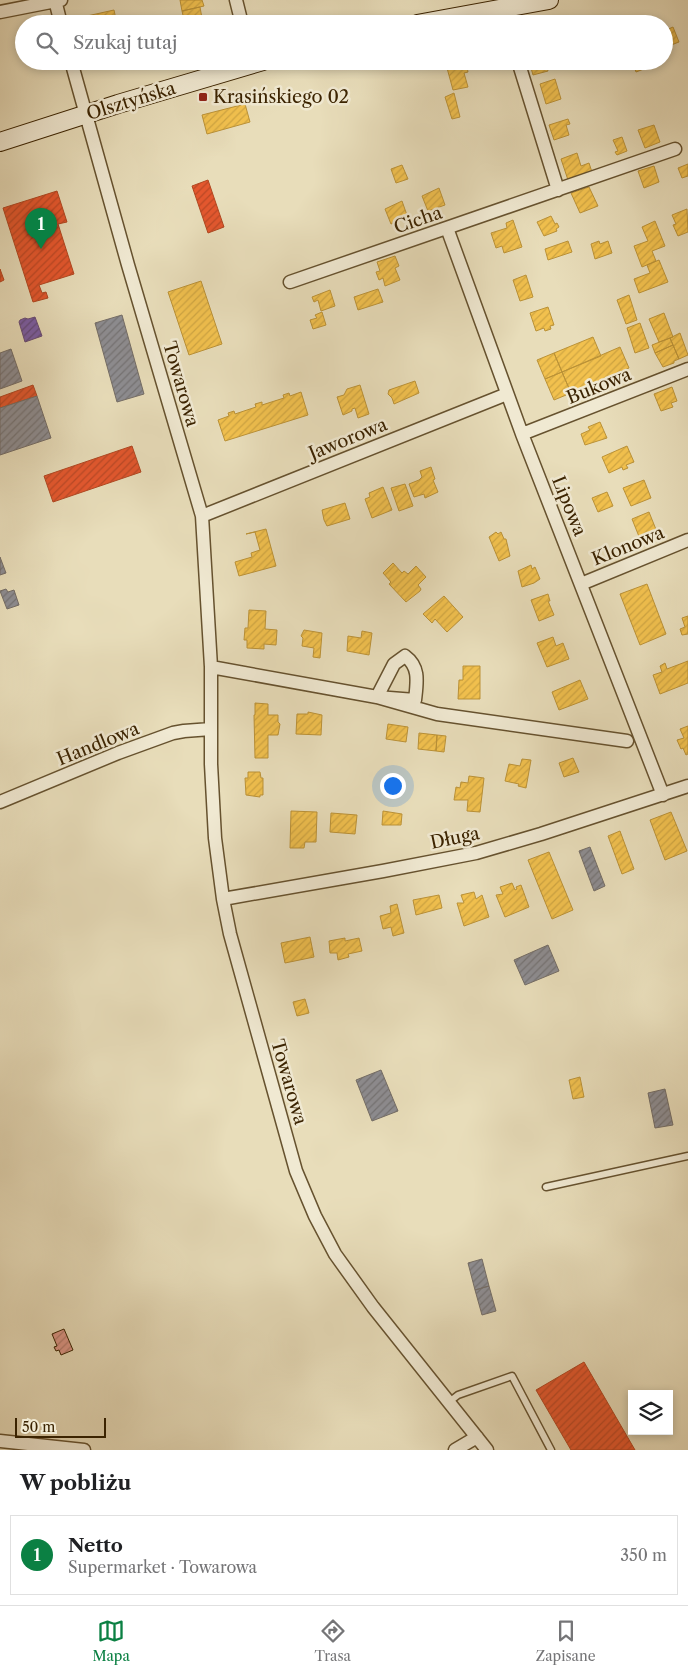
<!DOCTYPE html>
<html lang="pl">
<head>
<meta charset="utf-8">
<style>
	body { margin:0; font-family:"Libre Caslon Text",serif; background:#f6f6f6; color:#202124 }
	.controls { position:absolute; right:15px; bottom:15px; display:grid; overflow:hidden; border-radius:0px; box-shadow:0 2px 8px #0003 }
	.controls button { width:45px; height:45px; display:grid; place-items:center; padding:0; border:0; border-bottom:1px solid #e0e0e0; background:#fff; color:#202124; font:25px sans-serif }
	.scale { position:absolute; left:15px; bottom:12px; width:91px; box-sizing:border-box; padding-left:5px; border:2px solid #3b2301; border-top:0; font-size:14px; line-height:18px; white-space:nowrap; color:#3b2301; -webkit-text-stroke:4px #f0e9d2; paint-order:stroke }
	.you { position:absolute; left:392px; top:785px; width:18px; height:18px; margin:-12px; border:4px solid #fff; border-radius:50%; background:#1a73e8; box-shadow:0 0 0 8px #1a73e833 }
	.badge { display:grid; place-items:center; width:32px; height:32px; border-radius:50%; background:#0b8043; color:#fff; font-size:16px; font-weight:700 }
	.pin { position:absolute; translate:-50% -41px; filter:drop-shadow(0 1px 2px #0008) }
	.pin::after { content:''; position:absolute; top:26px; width:18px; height:15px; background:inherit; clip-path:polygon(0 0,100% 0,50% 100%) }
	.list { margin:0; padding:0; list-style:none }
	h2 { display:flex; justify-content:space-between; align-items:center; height:65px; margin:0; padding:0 20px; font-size:21px }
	h2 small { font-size:16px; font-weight:400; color:#757577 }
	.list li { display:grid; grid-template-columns:32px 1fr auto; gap:15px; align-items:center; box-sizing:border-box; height:80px; margin:0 10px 10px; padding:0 10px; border:1px solid #e0e0e0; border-radius:0px }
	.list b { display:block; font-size:19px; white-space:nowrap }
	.list p { margin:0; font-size:16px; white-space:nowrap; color:#757577 }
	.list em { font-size:16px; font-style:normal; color:#757577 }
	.icon { flex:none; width:28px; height:28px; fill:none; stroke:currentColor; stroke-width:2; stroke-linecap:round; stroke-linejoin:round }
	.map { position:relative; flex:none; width:688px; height:1450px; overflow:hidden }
	.search { position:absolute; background:#fff; box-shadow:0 2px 8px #0003; left:15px; right:15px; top:15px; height:55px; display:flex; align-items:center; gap:12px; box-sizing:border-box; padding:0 18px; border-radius:28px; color:#757577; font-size:19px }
	.sheet { height:155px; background:#fff }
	nav { display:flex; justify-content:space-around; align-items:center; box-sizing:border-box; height:70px; border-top:1px solid #e0e0e0; background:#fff; font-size:14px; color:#757577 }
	nav a { display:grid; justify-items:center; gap:2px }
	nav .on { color:#0b8043 }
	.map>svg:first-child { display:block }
	.homes { fill:url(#homes-hatch); stroke:#bb9237 }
	.shops { fill:url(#shops-hatch); stroke:#b14720 }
	.offices { fill:url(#offices-hatch); stroke:#684c75 }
	.industry { fill:url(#industry-hatch); stroke:#746d66 }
	.building { fill:url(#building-hatch); stroke:#3b2301 }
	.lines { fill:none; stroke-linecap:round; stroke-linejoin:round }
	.lane-casing { stroke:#66522f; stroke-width:9 }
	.street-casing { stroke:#66522f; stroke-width:15 }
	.secondary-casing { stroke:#3b2301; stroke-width:20 }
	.lane { stroke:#f0e9d2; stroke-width:6 }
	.street { stroke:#f0e9d2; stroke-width:12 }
	.secondary { stroke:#f0e9d2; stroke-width:18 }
	.poi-dot { fill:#8f2418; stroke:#f0e9d2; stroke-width:2 }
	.labels { text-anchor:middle; stroke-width:5; stroke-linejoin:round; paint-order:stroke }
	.poi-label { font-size:18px; fill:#3b2301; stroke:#f0e9d2; text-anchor:start }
	.street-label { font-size:18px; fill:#3b2301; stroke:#f0e9d2 }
</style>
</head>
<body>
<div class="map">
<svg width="688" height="1450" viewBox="0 0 688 1450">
	<defs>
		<pattern id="homes-hatch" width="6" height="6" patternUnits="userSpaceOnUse" patternTransform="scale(1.25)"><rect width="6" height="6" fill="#f2c14e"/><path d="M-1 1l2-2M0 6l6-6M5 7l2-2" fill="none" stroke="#d0a642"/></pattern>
		<pattern id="shops-hatch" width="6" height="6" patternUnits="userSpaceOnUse" patternTransform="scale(1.25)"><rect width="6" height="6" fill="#e4572e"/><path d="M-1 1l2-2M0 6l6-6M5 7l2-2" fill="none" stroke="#ba4825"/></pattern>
		<pattern id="offices-hatch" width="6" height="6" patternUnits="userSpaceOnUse" patternTransform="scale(1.25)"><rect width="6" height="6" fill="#7b5ea7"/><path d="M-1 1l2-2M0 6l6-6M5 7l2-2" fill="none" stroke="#61497d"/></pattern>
		<pattern id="industry-hatch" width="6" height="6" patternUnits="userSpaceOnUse" patternTransform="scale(1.25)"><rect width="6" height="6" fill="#8d8d92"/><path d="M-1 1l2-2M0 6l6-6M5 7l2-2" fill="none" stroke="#747375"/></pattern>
		<pattern id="building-hatch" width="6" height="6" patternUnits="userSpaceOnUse" patternTransform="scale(1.25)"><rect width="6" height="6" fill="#dd9788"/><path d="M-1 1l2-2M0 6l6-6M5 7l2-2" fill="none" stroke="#b47b6d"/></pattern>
	</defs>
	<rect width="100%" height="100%" fill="#e8ddba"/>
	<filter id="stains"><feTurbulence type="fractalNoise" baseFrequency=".004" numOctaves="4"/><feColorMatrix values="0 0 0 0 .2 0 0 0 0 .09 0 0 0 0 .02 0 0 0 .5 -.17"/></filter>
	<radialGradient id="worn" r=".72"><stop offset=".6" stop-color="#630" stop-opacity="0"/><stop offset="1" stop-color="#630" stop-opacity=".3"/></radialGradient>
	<path class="homes" d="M180,0H202L204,6L182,11Z
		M200,7L203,24H185L182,11Z
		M114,10L117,24H80L78,18Z
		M630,18L632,24H617Z
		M673,27L679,42L666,47L664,43V31Z
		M529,61H545L548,71L533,75Z
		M632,61H647L649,67L636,72Z
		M462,64L463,68L467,67L468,72L464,73L468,87L453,90L447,68Z
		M555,79L561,99L546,104L540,84Z
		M454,93L460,117L452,119L445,97Z
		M245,104L250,122L207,134L202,115Z
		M568,119L570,124L566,125L569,135L554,140L549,125Z
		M654,125L660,142L645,148L638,130Z
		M622,137L627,151L617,155L615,152L618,151L613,140Z
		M577,153L581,166L589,163L592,172L568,180L561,159Z
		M688,164V176L682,178L678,168Z
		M402,165L408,179L396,183L391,169Z
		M654,166L659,182L644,188L638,171Z
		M589,187L598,206L580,213L571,193Z
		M439,188L445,205L428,211L422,196Z
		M402,201L408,218L391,224L385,209Z
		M687,209L688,232L678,236L673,225L676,224L672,215Z
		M551,216L555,224L557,223L559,227L556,229L557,231L544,236L537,222Z
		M513,220L522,247L504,253L502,246L496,248L491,233L507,228L506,223Z
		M655,221L665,246L652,251L656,261L642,267L634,246L648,241L642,227Z
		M568,241L572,252L548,260L545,249Z
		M599,241L600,244L608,241L612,253L595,259L591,244Z
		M395,256L399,266L395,268L400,280L385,286L383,278L379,280L376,272L380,271L377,262Z
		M659,260L668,282L639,293L634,279L650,273L647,265Z
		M526,275L533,297L520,301L513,280Z
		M201,281L222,344L189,355L168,292Z
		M378,289L383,302L358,310L354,297Z
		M330,290L335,306L321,311L318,300L314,302L312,297Z
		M629,295L637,320L626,324L617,300Z
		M548,307L554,325L550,326L551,329L545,331L544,328L536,331L530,313Z
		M322,312L326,325L313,329L310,320L317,318L315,315Z
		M664,313L673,337L659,342L649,319Z
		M640,323L649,348L635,353L627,328Z
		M680,333L688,355L679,359L670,338Z
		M593,337L601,356L562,372L554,353Z
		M670,338L673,345L655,353L652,345Z
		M673,345L679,359L674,361V363L663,367L655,353Z
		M620,347L629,368L571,393L562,372Z
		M554,353L562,372L545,379L537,360Z
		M562,372L571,393L554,400L545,379Z
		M415,381L419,393L394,404L392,398L388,394L389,390Z
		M360,385L369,414L358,418L355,408L352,409V411L343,415L337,397L344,395L347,389Z
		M672,387L677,401L671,403L673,407L661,411L654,394Z
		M301,392L308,415L225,441L218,420L229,416L228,413L234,411L235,414L256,407L255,404L262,402V405L284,398L283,395L289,393L290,396Z
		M600,422L607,438L585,445L581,434L590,430L588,427Z
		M627,446L634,462L626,465L628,468L623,470L622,467L609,473L602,457Z
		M431,467L435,479L433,480L438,492L425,498L424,494L414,497L409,484L419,480L422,477L420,471Z
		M644,480L651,498L631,506L623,488Z
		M405,484L413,506L399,511L391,488Z
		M383,487L392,510L372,518L365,499L370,497L369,493Z
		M607,492L613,506L598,512L592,498Z
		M345,503L350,519L327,526L324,520L322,510Z
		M649,512L657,532L640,539L632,519Z
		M266,529L276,566L239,576L235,562L252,557L251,553L260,550L255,532L246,534Z
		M496,532L498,534L501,532L504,539H506L510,556L499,561L489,537Z
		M393,563L402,573L404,571L408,574L416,566L426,577L418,585L421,589L420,591L406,602L389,584L391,582L383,573Z
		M531,565L532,569L535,567L540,579L534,583L522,587L518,571Z
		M647,584L666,634L640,645L620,594Z
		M548,594L550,601H548L554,615L539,621L531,600Z
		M444,596L463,617L447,632L435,619L432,623L423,614Z
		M249,610L266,611L265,629L277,630L276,645L264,644V649L247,648V640H244L245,628H248Z
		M688,616V634L682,635L680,629L685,627L682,618Z
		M304,630L322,633L320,658L313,657L314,648L302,646L303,638L301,636Z
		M362,631L372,633L369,655L347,651L348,636L361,638Z
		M553,637L556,646L563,643L569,659L547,667L537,643Z
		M688,661V683L660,694L653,675L662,672L660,666L665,663L667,669Z
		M463,666H480V699H458L459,680H463Z
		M580,680L588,699L559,710L552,692Z
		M255,703L268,704V715H278V722L280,724L278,735H268V758H255L254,715H255Z
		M308,712L322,715L321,735L296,734L297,714H308Z
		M388,724L408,727L406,742L386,739Z
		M688,726V754L686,755L683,748L681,749L677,740L684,738L680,729Z
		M419,733L437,735L436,751L418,749Z
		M437,735L446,736L444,752L436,751Z
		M573,758L579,772L564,777L559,763Z
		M522,759L531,760L526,788L518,786L519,784L505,781L509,764L520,766Z
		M248,772H260L261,778H263V795H260V797L246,795L245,778H248Z
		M469,776L484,778L480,812L467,811L468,800H454L456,787L460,788L461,782L468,783Z
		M291,811L317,812L316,842H305L304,848H290Z
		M383,811L402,814L401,825H382Z
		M671,812L687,851L665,860L650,820Z
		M331,813L357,815L355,834L330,832Z
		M620,831L634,869L622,874L608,836Z
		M549,852L573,910L552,919L528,860Z
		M512,883L515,890L517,889L516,887L521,885L529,907L505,917L496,895L503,894L500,887Z
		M474,892L476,899L482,895L489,917L464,926L457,903H464L461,895Z
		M439,895L442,908L416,915L413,900Z
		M397,904L404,933L393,936L391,927L383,929L380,916L391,913L390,906Z
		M310,937L314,957L285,963L281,943Z
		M345,938V941L359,938L362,951L348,954L349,957L338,960L337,953H330L329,941Z
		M305,999L309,1013L297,1016L293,1002Z
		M580,1077L584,1097L573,1099L569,1080Z"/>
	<path class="shops" d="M208,180L224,227L208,233L192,186Z
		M57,191L67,222L58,224L74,274L39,285L42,293L46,292L48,298L33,302L3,208Z
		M0,269L4,280L0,282Z
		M33,385L37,396L0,408V397Z
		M132,446L141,472L53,502L44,476Z
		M584,1362L635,1450H571L536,1390Z"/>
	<path class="offices" d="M35,317L42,336L25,342L19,322L20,320L25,318L28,319Z"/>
	<path class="industry" d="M122,315L144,394L117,402L95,323Z
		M11,349L22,381L0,389V353Z
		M37,396L51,438L0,455V408Z
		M0,557L6,573L0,575Z
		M6,589L8,592L14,590L19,605L7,609L0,591Z
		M590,847L605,886L594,891L579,851Z
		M548,945L559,971L525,985L514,960Z
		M381,1070L398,1111L372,1121L356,1080Z
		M665,1089L673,1125L655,1128L648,1093Z
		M482,1259L489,1286L475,1290L468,1263Z
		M489,1286L496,1311L482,1315L475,1290Z"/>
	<path class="building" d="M64,1329L73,1350L61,1355L59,1350L56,1351L54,1347L57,1346L52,1334Z"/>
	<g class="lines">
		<g class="lane-casing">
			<path id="lane" d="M546,1187L688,1156
				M449,1402L458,1395L512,1376L551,1450"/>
		</g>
		<g class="street-casing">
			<path id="street" d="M55,0L61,24
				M236,0L242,24
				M501,8L506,24
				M0,12L61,0
				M71,61L128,265L202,516L211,667V764L215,838L223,899L230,934L296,1171L315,1216L335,1254L373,1307L487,1450
				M518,61L558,190
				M447,228L522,434L663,795
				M290,282L675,149
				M522,434L688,369
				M202,516L507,394
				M581,584L688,540
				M211,667L377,697L415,700C417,682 420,667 405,656L394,664L377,697L437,714L627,741
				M0,802L118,753L173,733L184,731L211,729
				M223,899L383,871L476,853L541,834L688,786
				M0,1441L84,1450
				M455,1450L477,1437"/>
		</g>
		<g class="secondary-casing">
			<path id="secondary" d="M417,24L549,0
				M0,142L118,104L263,61"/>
		</g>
		<use href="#lane" class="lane"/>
		<use href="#street" class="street"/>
		<use href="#secondary" class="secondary"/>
	</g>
	<rect class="poi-dot" x="198" y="92" width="10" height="10" rx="2.5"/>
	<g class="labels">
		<g class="poi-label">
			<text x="213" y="103">Krasińskiego 02</text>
		</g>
		<g class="street-label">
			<text transform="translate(131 101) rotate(-17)" y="6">Olsztyńska</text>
			<text transform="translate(418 220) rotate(-19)" y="6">Cicha</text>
			<text transform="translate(181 384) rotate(74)" y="6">Towarowa</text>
			<text transform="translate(599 386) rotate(-22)" y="6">Bukowa</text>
			<text transform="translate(348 439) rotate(-22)" y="6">Jaworowa</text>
			<text transform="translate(569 506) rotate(68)" y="6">Lipowa</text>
			<text transform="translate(628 546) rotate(-22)" y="6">Klonowa</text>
			<text transform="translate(98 744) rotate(-22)" y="6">Handlowa</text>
			<text transform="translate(455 838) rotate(-12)" y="6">Długa</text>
			<text transform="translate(289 1082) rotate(74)" y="6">Towarowa</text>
		</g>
	</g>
	<rect width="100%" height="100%" filter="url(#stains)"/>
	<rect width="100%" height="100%" fill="url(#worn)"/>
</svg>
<div class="controls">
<button><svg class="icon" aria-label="layers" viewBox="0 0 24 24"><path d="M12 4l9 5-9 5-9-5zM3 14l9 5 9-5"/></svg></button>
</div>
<div class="scale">50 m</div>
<div class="you"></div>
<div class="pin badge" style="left:41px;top:249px">1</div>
<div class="search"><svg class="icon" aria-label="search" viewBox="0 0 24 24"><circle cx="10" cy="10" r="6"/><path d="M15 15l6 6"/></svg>Szukaj tutaj</div>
</div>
<section class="sheet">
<h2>W pobliżu<small></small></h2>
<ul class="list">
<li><span class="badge">1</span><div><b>Netto</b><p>Supermarket · Towarowa</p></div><em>350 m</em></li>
</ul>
</section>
<nav>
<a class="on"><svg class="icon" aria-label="map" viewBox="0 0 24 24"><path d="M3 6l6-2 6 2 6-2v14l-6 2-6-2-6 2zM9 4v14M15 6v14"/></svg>Mapa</a>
<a><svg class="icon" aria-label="directions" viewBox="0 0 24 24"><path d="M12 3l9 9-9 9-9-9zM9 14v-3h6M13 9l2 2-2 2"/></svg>Trasa</a>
<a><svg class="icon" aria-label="saved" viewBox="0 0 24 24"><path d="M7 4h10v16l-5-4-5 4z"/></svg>Zapisane</a>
</nav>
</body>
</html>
